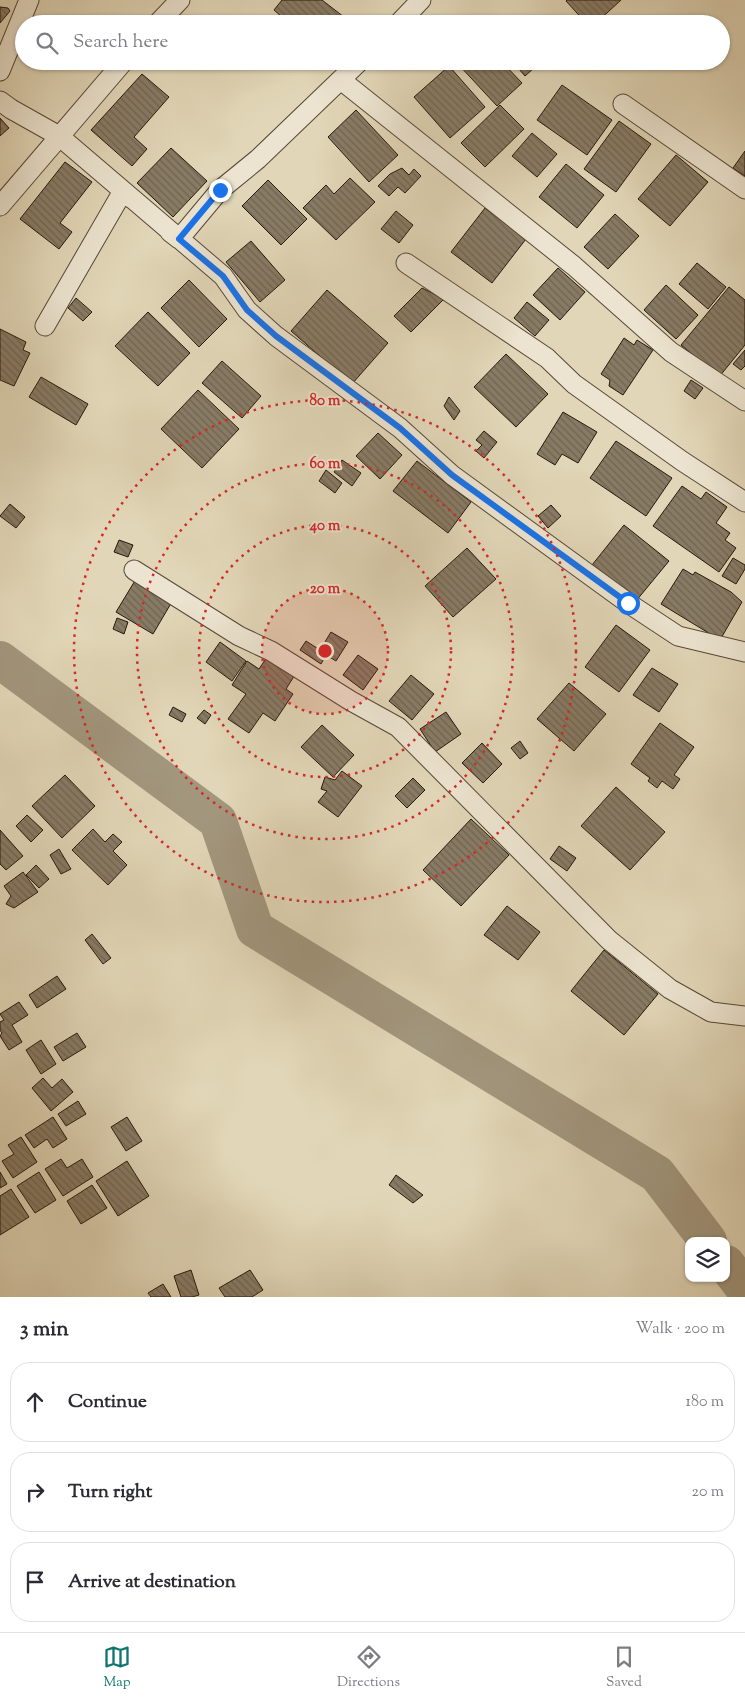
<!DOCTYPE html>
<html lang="en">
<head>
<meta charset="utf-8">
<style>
	body { margin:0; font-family:"Sorts Mill Goudy",serif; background:#f7f7f7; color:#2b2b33 }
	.controls { position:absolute; right:15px; bottom:15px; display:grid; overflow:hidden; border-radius:10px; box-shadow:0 1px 4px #0004 }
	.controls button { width:45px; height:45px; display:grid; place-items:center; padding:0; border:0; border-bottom:1px solid #e1e1e2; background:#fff; color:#2b2b33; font:25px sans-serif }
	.stop { position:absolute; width:15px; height:15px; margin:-11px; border:4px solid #1a73e8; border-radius:50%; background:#fff }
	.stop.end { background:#1a73e8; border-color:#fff; box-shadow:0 1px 5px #0008 }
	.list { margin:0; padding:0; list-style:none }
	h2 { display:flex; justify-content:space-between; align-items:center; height:65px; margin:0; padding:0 20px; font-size:21px }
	h2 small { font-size:16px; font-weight:400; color:#7c7c81 }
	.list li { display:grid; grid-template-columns:32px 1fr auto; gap:15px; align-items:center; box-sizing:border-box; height:80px; margin:0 10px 10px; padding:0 10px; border:1px solid #e1e1e2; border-radius:20px }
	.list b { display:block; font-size:19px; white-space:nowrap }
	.list em { font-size:16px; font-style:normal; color:#7c7c81 }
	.icon { flex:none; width:28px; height:28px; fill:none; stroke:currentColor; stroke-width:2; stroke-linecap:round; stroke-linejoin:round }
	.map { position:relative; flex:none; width:745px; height:1297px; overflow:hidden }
	.search { position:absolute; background:#fff; box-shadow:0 1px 4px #0004; left:15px; right:15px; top:15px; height:55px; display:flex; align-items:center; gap:12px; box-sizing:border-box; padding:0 18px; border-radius:28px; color:#7c7c81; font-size:19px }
	.sheet { height:335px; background:#fff }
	nav { display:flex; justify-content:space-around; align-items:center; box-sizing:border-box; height:70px; border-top:1px solid #e1e1e2; background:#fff; font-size:14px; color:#7c7c81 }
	nav a { display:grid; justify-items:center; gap:2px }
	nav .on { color:#0f766e }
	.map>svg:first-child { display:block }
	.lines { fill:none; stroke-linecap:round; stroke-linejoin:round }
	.river { stroke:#a2967d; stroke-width:38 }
	.building { fill:url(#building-back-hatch); stroke:#27190c }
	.minor-casing { stroke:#564837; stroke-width:21 }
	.minor { stroke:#ece4d0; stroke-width:19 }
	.route { stroke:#1a73e8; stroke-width:6 }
	.ring { fill:none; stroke:#d62828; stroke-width:2.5; stroke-dasharray:2.5 5 }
	.centre { fill:#d62828; stroke:#ece4d0; stroke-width:2.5 }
	.ring-label { font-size:15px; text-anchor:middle; font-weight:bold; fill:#d62828; stroke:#ece4d0; stroke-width:4; stroke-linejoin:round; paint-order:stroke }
</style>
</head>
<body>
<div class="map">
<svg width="745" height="1297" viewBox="0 0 745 1297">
	<defs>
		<pattern id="building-back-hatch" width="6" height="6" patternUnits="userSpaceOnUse" patternTransform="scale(1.25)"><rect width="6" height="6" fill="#887b65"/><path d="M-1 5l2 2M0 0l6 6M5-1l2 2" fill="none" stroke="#6f6452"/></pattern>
	</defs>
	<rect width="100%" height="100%" fill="#e1d6b7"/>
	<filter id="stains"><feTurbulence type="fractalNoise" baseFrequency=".004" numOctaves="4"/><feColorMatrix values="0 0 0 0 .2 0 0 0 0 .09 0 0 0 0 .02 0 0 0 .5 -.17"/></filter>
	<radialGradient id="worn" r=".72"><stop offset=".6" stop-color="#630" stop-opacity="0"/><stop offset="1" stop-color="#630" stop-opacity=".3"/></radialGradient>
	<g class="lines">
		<path class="river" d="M0,660L218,821L255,929L657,1174L708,1241
			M726,1264L745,1289"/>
	</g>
	<path class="building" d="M282,0H322L344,17L339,24H290L274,10Z
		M567,0H621L595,24H587L566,1Z
		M0,7L8,8L10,11L0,23Z
		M188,19L203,20V24H188Z
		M461,61H501L522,83L497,106L458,64Z
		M512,61H542L525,76Z
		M449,66L485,107L450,138L414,97Z
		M142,74L169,97L134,137L147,149L132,166L91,130Z
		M562,85L612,120L587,155L537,120Z
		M500,105L524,129L485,167L461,143Z
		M356,110L398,155L369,182L328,137Z
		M0,118L9,128L0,136Z
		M619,121L651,144L616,192L584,169Z
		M532,133L557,154L537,177L512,156Z
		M171,148L207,181L173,217L137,183Z
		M745,151V176L733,168Z
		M676,155L708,182L670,226L638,199Z
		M65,162L92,182L60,223L72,232L59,249L20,219Z
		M566,164L604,195L577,228L539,197Z
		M402,168L409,175L414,169L421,176L405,193L398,187L389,196L378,186L390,174Z
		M350,178L375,202L336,240L303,208L326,185L334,194Z
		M268,180L307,219L281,245L242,206Z
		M485,208L526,239L492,283L451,252Z
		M396,211L413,225L399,243L381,229Z
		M615,214L639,236L608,269L584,247Z
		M251,241L285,280L260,302L226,262Z
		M697,263L726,287L708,309L679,284Z
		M558,268L585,292L560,320L533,295Z
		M189,280L227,319L199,347L161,308Z
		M666,285L698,315L676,339L644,310Z
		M729,287L745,300V345L719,377L681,345Z
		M422,288L444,299L411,332L394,316Z
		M327,290L388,343L352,384L291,331Z
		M76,298L92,312L83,321L68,308Z
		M527,302L549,320L535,336L514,318Z
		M148,312L190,353L158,386L115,346Z
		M0,329L26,342L23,350L30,353L14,386L0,380Z
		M624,338L634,345L637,340L653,350L623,395L609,386L610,380L601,374Z
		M745,350V366L741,370L733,364Z
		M506,354L548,394L516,427L474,387Z
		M222,361L261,396L242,418L202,383Z
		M41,377L88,404L76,425L29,397Z
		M691,380L703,388L695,399L684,391Z
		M198,390L239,429L202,468L161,429Z
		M449,397L460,411L454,420L444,406Z
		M563,412L597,432L578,463L562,454L555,465L537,454Z
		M484,431L497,442L484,458L476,451L482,445L476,440Z
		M378,433L402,455L380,479L356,456Z
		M616,441L672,478L646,516L590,478Z
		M342,460L361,473L352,486L334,472Z
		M417,461L471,502L448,533L393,491Z
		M326,470L342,483L335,493L319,481Z
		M682,486L701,499L706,492L727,507L716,523L730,533L725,540L736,548L719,572L653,526Z
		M10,504L25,517L16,528L0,516Z
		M551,505L561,516L548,528L538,516Z
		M624,525L669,561L636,601L592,565Z
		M119,540L133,545L128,557L114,552Z
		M467,548L496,579L453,617L425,586Z
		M733,558L745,565V569L736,584L722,576Z
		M683,569L693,575L695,572L731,592L742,602L720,640L661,604Z
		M136,579L173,600L153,634L116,612Z
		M117,618L128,622L124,634L113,629Z
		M616,625L650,650L619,692L585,667Z
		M331,632L348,642L336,661L326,655L321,664L300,650L306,641L320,650Z
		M220,642L246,661L232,681L206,662Z
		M271,651L298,670L286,689L293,694L275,721L263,713L249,733L228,719L246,694L232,685L247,661L259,669Z
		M358,655L378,669L363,690L343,675Z
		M652,668L678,684L659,712L633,695Z
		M411,675L434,694L412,720L389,701Z
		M569,683L606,714L574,751L537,719Z
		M173,707L186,714L182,722L169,715Z
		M204,710L211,715L205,724L197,718Z
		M446,712L461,734L435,752L420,729Z
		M660,723L694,747L674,775L680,779L673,789L662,781L657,788L648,781L650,778L631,764Z
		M322,725L354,755L333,777L301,747Z
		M520,741L528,753L520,759L511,748Z
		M482,743L502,764L483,783L462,763Z
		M342,771L362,786L338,817L318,802L327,791L321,789L325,777L335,780Z
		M65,775L95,806L62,838L32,806Z
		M413,778L425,790L407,808L395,796Z
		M616,787L665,832L630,870L581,826Z
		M27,815L43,830L31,842L16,826Z
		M471,819L509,855L461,906L423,870Z
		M93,829L105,842L113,834L122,842L113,851L127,865L108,885L72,850Z
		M0,830L23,856L6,870L0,864Z
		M559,846L576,858L567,871L550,859Z
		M59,849L71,869L61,874L50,855Z
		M36,865L49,879L39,888L26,875Z
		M23,872L38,892L14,908L6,904L11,896L4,886Z
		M507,906L540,932L518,960L484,935Z
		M92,934L111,958L103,964L85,940Z
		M604,950L658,994L624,1035L571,991Z
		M57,976L66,989L37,1008L29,995Z
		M19,1002L28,1015L12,1025L22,1042L9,1050L0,1036L2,1033L0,1030V1022L4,1020L0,1014Z
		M77,1033L86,1047L63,1061L54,1047Z
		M41,1040L56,1064L41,1074L26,1050Z
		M43,1078L52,1088L62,1079L73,1092L51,1111L32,1088Z
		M78,1101L86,1114L66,1126L58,1114Z
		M53,1117L67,1139L53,1148L47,1139L34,1148L25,1135Z
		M127,1117L142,1141L126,1151L111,1127Z
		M21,1137L37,1162L13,1178L2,1161L14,1154L8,1145Z
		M61,1159L67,1168L82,1159L93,1177L63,1196L45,1169Z
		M127,1161L149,1196L118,1216L96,1181Z
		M0,1172L7,1184L0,1188Z
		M39,1172L56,1200L35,1213L17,1186Z
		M396,1175L423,1195L413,1203L389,1185Z
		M92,1185L107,1208L81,1224L67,1201Z
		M11,1189L29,1217L0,1235V1196Z
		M191,1270L199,1295L192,1297H181L174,1276Z
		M250,1270L263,1290L252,1297H225L219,1288Z
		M163,1284L171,1297H151L148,1293Z"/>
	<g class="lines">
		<g class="minor-casing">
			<path id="minor" d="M157,24L180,0
				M398,24L421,0
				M0,71L29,0
				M341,80L574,266L671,352L745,401
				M0,101L11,109L59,136L223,276L247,310L276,336L400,428L452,475L628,603L678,636L745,652
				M623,104L745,189
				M0,206L124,61
				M170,232L179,239L220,190L258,159L360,61
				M406,263L547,358L574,384L682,461L745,502
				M45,326L123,191L132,199
				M134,570L239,636L271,651L351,701L398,727L609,940L670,989L711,1012L745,1016"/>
		</g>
		<use href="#minor" class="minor"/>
	</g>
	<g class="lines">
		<path class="route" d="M220,190L179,239L223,276L247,310L276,336L400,428L452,475L628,603"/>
	</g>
	<circle cx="325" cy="651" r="63" fill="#d62828" fill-opacity=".12"/>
	<g class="ring">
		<circle cx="325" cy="651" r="63"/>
		<circle cx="325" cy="651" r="126"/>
		<circle cx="325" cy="651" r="188"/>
		<circle cx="325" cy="651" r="251"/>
	</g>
	<circle cx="325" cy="651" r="8" class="centre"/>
	<g class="ring-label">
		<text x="325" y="405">80 m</text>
		<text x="325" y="468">60 m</text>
		<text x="325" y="530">40 m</text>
		<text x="325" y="593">20 m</text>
	</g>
	<rect width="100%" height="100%" filter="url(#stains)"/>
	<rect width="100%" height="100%" fill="url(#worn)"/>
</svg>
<div class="controls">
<button><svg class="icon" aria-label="layers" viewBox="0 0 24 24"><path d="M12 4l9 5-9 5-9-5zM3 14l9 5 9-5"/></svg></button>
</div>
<div class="stop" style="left:628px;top:603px"></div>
<div class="stop end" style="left:220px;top:190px"></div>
<div class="search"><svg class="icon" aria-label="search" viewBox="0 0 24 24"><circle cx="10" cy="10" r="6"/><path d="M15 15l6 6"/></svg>Search here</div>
</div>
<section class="sheet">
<h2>3 min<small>Walk · 200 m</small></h2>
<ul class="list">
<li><svg class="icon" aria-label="ahead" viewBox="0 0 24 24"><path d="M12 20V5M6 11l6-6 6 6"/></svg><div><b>Continue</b></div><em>180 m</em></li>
<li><svg class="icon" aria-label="right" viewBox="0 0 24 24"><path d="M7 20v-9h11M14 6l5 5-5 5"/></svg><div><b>Turn right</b></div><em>20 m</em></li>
<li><svg class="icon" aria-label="arrive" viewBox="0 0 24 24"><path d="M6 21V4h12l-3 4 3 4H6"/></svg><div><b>Arrive at destination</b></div></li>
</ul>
</section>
<nav>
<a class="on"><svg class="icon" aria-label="map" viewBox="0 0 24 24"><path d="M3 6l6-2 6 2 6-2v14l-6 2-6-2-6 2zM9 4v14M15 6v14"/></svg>Map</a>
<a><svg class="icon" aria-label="directions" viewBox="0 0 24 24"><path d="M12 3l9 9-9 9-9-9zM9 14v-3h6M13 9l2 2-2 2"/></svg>Directions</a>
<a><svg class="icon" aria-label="saved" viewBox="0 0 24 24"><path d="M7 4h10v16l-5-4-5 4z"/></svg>Saved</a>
</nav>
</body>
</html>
